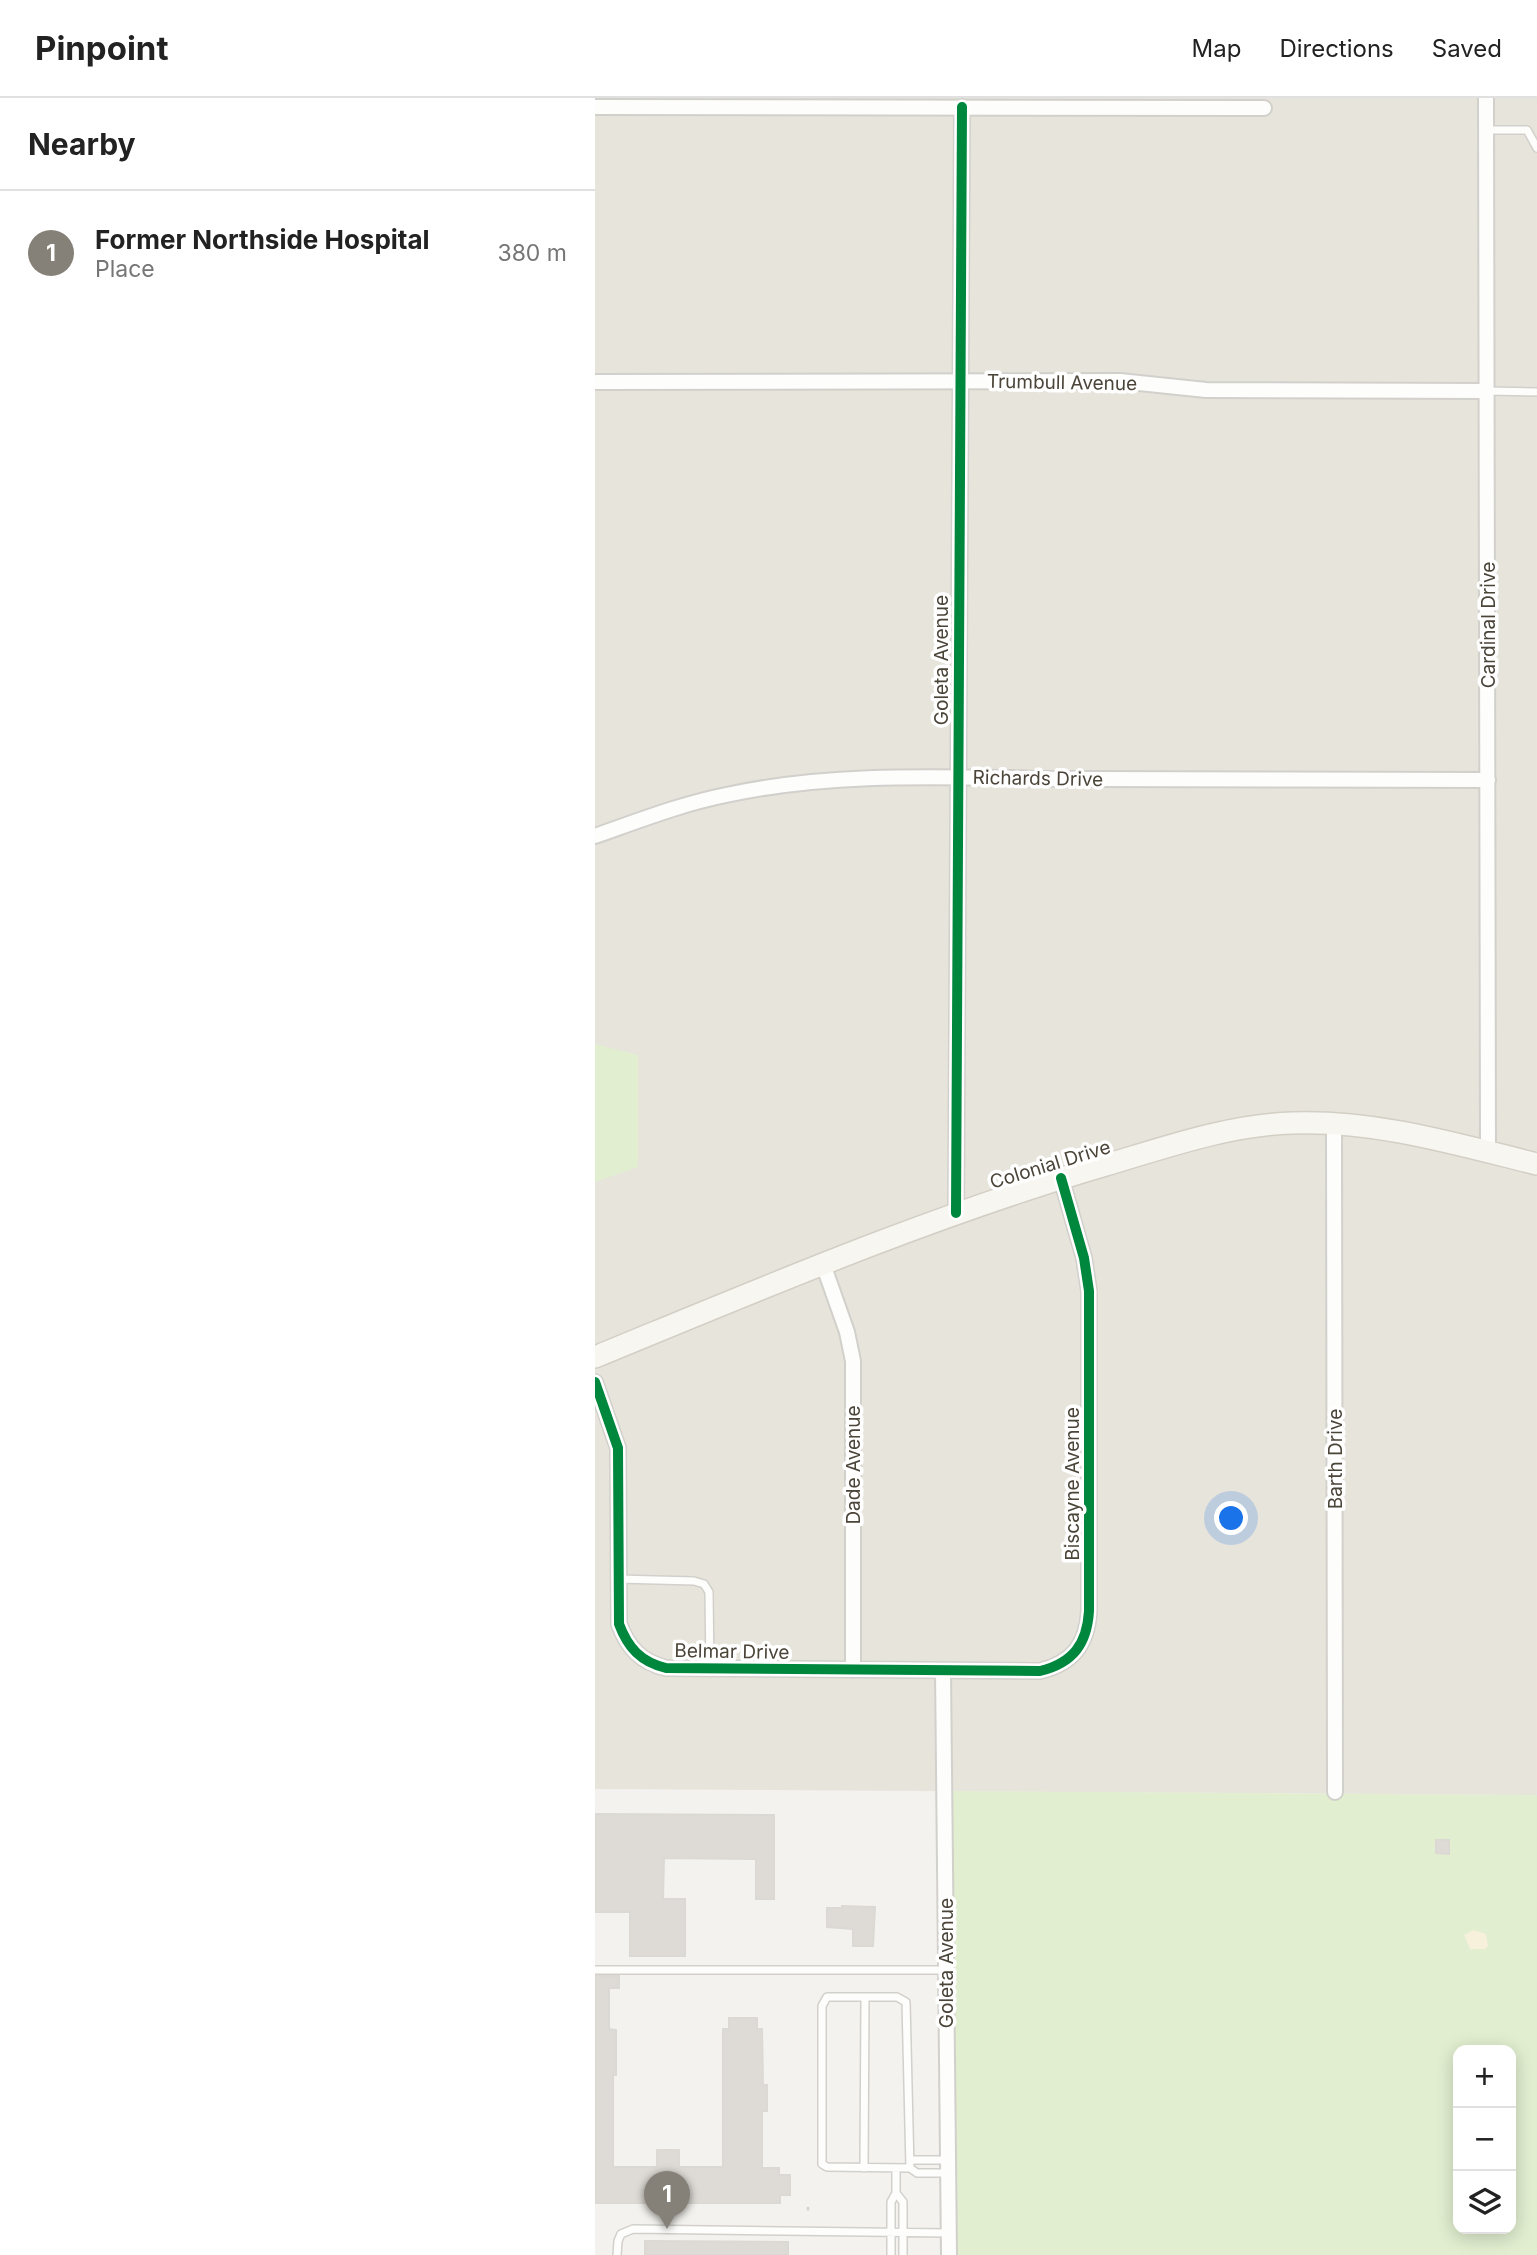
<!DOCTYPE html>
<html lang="en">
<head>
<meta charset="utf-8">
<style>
	body { margin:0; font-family:Inter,sans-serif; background:#f6f6f6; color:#222 }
	.controls { position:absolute; right:21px; bottom:21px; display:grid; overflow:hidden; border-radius:14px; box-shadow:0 4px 18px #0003 }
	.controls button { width:63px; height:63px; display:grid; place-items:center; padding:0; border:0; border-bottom:2px solid #e0e0e0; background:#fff; color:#222; font:35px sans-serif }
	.you { position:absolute; left:637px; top:1421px; width:24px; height:24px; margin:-18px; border:5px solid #fff; border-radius:50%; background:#1a73e8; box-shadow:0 0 0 10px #1a73e833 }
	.badge { display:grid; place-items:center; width:46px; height:46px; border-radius:50%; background:#868178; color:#fff; font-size:23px; font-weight:700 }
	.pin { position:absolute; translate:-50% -58px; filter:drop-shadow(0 2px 4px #0008) }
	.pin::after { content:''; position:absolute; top:37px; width:24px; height:21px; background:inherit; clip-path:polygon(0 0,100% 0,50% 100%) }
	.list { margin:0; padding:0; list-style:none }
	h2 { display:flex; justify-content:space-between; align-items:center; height:91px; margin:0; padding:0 28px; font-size:30px }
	h2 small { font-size:23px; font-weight:400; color:#767676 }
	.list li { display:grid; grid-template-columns:46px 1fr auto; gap:21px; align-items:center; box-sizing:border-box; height:126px; padding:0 28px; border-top:2px solid #e0e0e0 }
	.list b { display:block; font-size:26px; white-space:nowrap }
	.list p { margin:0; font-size:23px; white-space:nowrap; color:#767676 }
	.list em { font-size:23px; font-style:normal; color:#767676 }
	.icon { flex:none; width:38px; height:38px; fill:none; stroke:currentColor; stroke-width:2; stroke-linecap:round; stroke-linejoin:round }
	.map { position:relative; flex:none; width:942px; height:2157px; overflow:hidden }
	header { display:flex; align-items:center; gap:42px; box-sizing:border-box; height:98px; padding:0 35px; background:#fff; border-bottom:2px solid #e0e0e0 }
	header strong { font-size:33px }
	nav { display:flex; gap:38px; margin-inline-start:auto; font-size:24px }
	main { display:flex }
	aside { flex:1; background:#fff }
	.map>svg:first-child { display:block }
	.residential { fill:#e7e4dc }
	.green { fill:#e1eecf; fill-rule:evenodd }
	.sand { fill:#f7f0da }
	.building { fill:#dedbd6; stroke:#dcd9d4; stroke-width:2 }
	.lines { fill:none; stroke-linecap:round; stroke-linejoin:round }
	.lane-casing { stroke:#d2d0cb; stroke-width:10 }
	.street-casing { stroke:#d2d0cb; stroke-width:18 }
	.secondary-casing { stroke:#d3cfc5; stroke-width:24 }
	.path { stroke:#d3d2cc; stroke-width:2.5; stroke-dasharray:3.5 3.5; stroke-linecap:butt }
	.lane { stroke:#fdfdfc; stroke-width:7 }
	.street { stroke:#fdfdfc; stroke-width:14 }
	.secondary { stroke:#f7f6f1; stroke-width:21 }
	.cycleway-casing { stroke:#fff; stroke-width:15 }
	.cycleway { stroke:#00873e; stroke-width:10 }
	.labels { text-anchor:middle; stroke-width:7; stroke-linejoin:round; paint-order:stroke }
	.street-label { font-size:19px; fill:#4b4439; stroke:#fff }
</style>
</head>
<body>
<header>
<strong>Pinpoint</strong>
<nav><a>Map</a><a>Directions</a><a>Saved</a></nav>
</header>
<main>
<aside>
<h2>Nearby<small></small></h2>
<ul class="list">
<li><span class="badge">1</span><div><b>Former Northside Hospital</b><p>Place</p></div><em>380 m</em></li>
</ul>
</aside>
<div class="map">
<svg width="942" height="2157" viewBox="0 0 942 2157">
	<rect width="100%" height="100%" fill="#f4f2ee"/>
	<path class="residential" d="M0,0H942V1697L0,1691Z"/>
	<path class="green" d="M0,946L43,957V1069L0,1084Z
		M350,1693L942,1697V2157H354ZM863,1952H916V2131H863Z"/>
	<path class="sand" d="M878,1832L891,1836L893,1848L890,1851H875L869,1837Z"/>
	<path class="building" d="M0,1716L179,1717V1801H161V1761L69,1760L68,1801H90V1858H35V1814H0Z
		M841,1742H854V1756L841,1755Z
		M247,1808L280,1809L278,1848H258V1831L232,1829V1810H247Z
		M0,1878H24V1890H14V1931L21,1932V1977H18V2069H62V2052H84V2069H128V1931H134V1920H162V1931H167L168,1987H172V2013H167V2070H184V2077H195V2097H185V2105H0Z
		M50,2143L193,2144V2157H50Z"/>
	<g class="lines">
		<g class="lane-casing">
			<path id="lane" d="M891,32H932L942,50
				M892,293L942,294
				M23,1481L99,1483L109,1486L114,1494L115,1570
				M0,1872H351
				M315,2062H353
				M269,2070L270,1899
				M315,2070L311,1904L302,1899H232L227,1908V2066L232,2069L315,2070L322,2075H353
				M301,2095L308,2104V2157
				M22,2157L23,2143L26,2136L38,2131L353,2135
				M296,2157V2104L301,2095V2070"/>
		</g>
		<g class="street-casing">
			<path id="street" d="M891,0L893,1054
				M0,9L669,10
				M0,284L525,283L611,292L892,293
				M0,738C43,723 86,706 131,697C251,671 374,681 495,681C628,681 760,682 893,682
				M739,1027L740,1694
				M361,1115L367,9
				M228,1166L252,1234L258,1263V1572
				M0,1284L23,1350L24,1526C33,1550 46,1564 71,1570L445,1573C478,1565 492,1546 494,1513V1193L489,1160L466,1080
				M348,1573L354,2157"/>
		</g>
		<g class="secondary-casing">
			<path id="secondary" d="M0,1259C168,1190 336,1118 511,1067C571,1049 634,1027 697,1025C781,1022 861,1046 942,1066"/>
		</g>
		<path class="path" d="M213,2109V2115"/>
		<use href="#lane" class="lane"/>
		<use href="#street" class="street"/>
		<use href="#secondary" class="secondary"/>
		<g class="cycleway-casing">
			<path id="cycleway" d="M361,1115L367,9
				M0,1284L23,1350L24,1526C33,1550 46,1564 71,1570L445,1573C478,1565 492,1546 494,1513V1193L489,1160L466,1080"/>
		</g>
		<use href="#cycleway" class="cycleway"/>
	</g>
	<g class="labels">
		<g class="street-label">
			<text transform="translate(467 284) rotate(1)" y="7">Trumbull Avenue</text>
			<text transform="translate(893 527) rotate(-90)" y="7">Cardinal Drive</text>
			<text transform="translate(346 562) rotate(-90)" y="7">Goleta Avenue</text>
			<text transform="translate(443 680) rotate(1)" y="7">Richards Drive</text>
			<text transform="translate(455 1066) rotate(-17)" y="7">Colonial Drive</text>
			<text transform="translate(740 1361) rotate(-90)" y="7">Barth Drive</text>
			<text transform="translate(258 1367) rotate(-90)" y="7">Dade Avenue</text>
			<text transform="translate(477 1386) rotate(-90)" y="7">Biscayne Avenue</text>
			<text transform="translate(137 1553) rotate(1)" y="7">Belmar Drive</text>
			<text transform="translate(351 1865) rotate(-90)" y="7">Goleta Avenue</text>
		</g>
	</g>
</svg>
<div class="controls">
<button>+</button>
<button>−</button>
<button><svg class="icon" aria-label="layers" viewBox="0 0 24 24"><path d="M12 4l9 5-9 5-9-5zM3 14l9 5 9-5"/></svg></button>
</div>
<div class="you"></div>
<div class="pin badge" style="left:72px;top:2131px">1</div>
</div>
</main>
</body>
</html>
